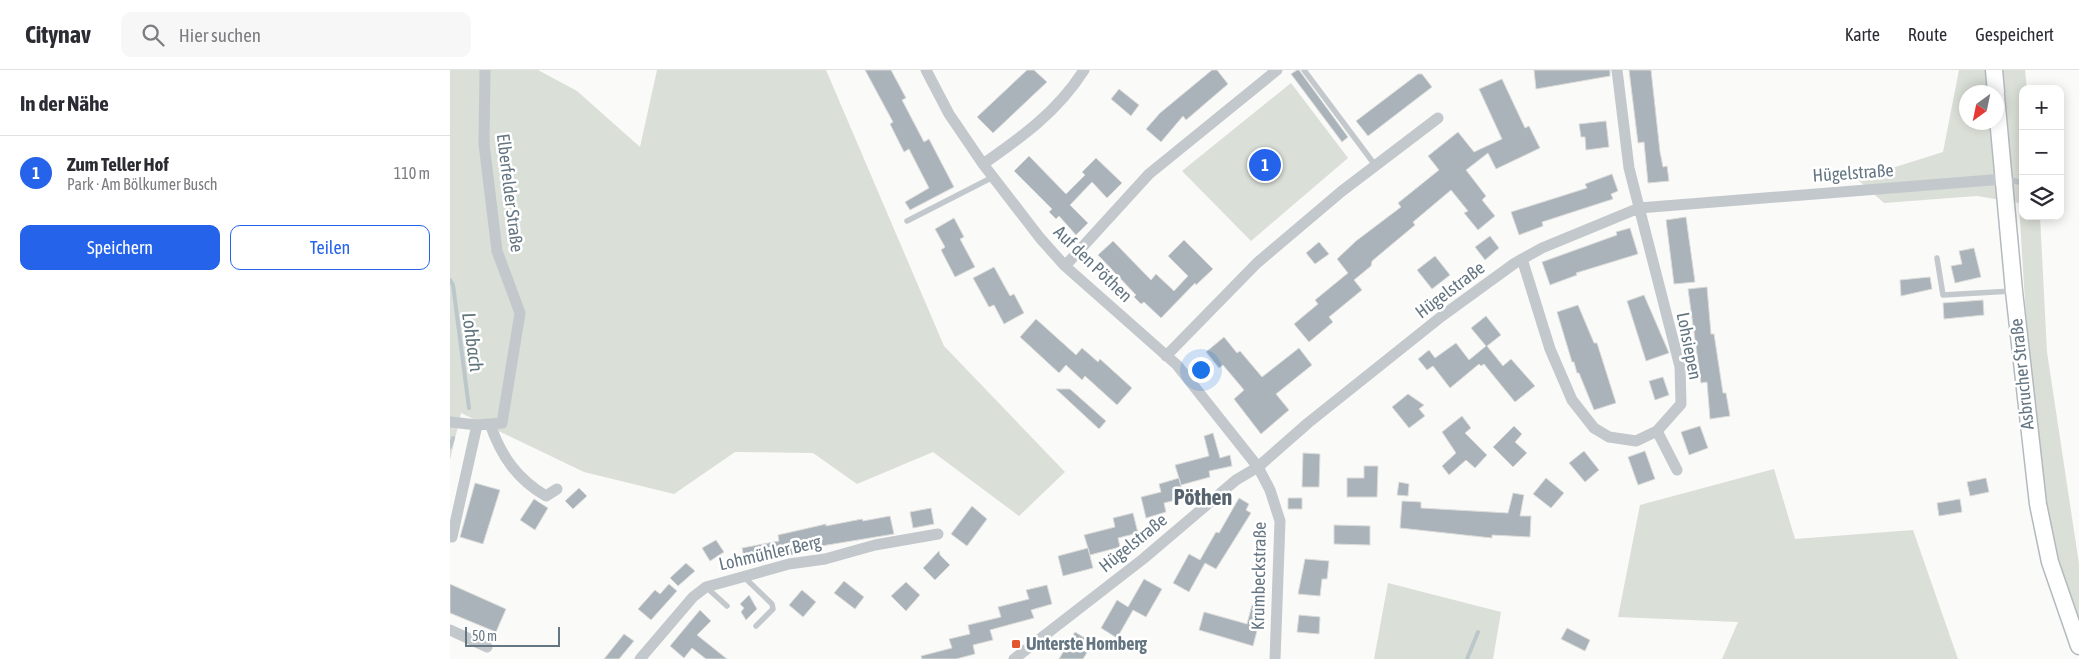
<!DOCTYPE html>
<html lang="de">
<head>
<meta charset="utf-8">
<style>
	body { margin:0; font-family:"Asap Condensed",sans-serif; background:#f7f7f7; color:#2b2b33 }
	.controls { position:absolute; right:15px; top:15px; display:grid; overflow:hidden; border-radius:10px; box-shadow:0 2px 12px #0003 }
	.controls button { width:45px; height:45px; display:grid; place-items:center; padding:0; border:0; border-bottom:1px solid #e1e1e2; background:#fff; color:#2b2b33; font:25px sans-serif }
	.compass { position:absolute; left:1509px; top:15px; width:45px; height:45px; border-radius:50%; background:#fff; box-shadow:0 2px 12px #0003; rotate:213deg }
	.scale { position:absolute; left:15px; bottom:12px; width:95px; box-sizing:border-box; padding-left:5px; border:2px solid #657683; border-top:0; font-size:14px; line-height:18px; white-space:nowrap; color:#657683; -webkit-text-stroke:4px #fff; paint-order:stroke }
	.you { position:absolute; left:750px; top:299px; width:18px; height:18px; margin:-12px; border:4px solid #fff; border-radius:50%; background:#1a73e8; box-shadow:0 0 0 8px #1a73e833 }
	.badge { display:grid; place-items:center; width:32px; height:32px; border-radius:50%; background:#2563eb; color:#fff; font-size:16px; font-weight:700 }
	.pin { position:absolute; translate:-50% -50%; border:2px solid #fff; box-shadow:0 1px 5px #0006 }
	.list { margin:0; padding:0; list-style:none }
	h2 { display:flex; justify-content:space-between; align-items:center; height:65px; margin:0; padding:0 20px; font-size:21px }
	h2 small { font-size:16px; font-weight:400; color:#7c7c81 }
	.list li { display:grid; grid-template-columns:32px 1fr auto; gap:15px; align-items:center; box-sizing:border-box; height:75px; padding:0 20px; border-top:1px solid #e1e1e2 }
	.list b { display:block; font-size:19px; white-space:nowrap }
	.list p { margin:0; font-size:16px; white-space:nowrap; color:#7c7c81 }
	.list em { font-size:16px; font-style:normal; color:#7c7c81 }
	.actions { display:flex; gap:10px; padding:15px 20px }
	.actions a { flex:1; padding:11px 0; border:1px solid #2563eb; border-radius:10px; text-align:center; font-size:18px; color:#2563eb }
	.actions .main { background:#2563eb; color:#fff }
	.icon { flex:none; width:28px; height:28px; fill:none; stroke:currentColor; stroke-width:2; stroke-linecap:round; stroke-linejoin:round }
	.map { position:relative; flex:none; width:1629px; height:589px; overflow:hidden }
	header { display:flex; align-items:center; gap:30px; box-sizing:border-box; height:70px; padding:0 25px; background:#fff; border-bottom:1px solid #e1e1e2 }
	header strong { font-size:24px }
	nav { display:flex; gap:28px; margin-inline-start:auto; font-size:18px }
	.search { width:350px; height:45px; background:#f7f7f7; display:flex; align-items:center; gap:12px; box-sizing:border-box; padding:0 18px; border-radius:10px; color:#7c7c81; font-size:19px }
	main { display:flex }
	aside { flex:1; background:#fff }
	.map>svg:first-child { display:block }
	.green { fill:#dadfd7; fill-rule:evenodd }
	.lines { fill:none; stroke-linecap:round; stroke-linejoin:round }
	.stream { stroke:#bbc7cb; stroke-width:4 }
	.building { fill:#aab3b9; stroke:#dcdcda }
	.secondary-casing { stroke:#b3babf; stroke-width:19 }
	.service { stroke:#c3c8cc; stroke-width:5.5 }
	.minor { stroke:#c3c8cc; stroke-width:11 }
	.secondary { stroke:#fff; stroke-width:16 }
	.poi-dot { fill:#e4572e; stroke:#fff; stroke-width:2 }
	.labels { text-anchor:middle; stroke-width:5; stroke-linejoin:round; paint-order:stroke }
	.street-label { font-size:18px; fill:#657683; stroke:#fff }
	.poi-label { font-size:18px; font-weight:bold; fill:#657683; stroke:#fff; text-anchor:start }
	.water-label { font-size:19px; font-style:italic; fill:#60757c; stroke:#fff }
	.district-label { font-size:22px; font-weight:bold; fill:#57646e; stroke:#fff }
</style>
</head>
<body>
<header>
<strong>Citynav</strong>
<div class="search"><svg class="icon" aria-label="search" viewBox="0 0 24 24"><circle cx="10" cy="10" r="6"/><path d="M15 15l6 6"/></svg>Hier suchen</div>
<nav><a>Karte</a><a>Route</a><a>Gespeichert</a></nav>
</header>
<main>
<aside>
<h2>In der Nähe<small></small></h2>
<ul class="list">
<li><span class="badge">1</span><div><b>Zum Teller Hof</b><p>Park · Am Bölkumer Busch</p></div><em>110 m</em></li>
</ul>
<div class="actions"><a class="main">Speichern</a><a>Teilen</a></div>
</aside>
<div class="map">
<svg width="1629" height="589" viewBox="0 0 1629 589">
	<rect width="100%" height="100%" fill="#fafaf8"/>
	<path class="green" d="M0,0H88L127,21L190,77L207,0H376L494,276L615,402L569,446L483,382L407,414L363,383L285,382L224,424L134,402L11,343L0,390Z
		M1509,0H1575L1577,19H1573V146H1590L1597,282L1629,494V555C1622,533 1612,510 1607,487C1582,370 1576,251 1569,133L1527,126L1434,133L1407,109L1493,82ZM1516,22H1546V52H1516Z
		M841,13L898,88L801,171L732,101Z
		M1324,399L1345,469L1463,460L1508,589H1272L1288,552L1168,547L1190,435Z
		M938,513L1051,542L1043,589H924Z"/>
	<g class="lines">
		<path class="stream" d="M0,210L3,215L19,338
			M0,377L3,368
			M1017,589L1028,562"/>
	</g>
	<path class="building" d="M415,0H441L456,28L452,30L474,72L479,69L504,117L460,140L455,132L479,118L459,79L454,82L440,54L443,52Z
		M577,0H584L597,12L543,63L527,47Z
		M762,0H767L778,14L736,50L733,46L711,72L696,59L710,43Z
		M847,0H849L898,67L892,72L841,4Z
		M1084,0H1160V6L1086,19Z
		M1179,0H1201L1210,82L1213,97L1217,96L1219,111L1198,113L1194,72L1188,73Z
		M968,4H972L982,17L918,66L906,51Z
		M1052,9L1075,58L1079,56L1090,78L1046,99L1038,83L1016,100L1036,126L1032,130L1045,146L1028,160L1014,143L1018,141L1001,120L963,152L965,155L922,191L921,196L904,210L912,220L879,247L883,252L859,272L844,254L868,234L865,230L898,203L887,189L906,171L951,137L948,133L989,100L978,86L1008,62L1024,82L1052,69L1029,19Z
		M669,19L689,35L681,46L661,29Z
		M1156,51L1159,77L1136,80L1135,67H1131L1129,54Z
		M579,86L616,124L635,105L632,102L646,88L672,113L657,128L642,112L620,135L638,153L626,165L609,146L606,149L599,142L602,139L564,101Z
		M1162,104L1168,121L1161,124L1163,129L1092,152L1093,156L1069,165L1061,142L1137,118L1135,114Z
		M1236,147L1245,212L1224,214L1216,150Z
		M504,148L514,167L510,169L525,197L505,207L491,180L495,177L485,159Z
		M1180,158L1188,184L1126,203L1127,205L1100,215L1092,192L1167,165L1166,162Z
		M1040,166L1049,178L1035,190L1025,177Z
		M734,170L763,199L746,215L745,213L711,248L694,232L691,234L684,227L686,225L648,185L663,171L701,210L706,204L724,221L738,206L718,186Z
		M869,172L879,184L865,194L856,183Z
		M1524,178L1531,207L1505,213L1501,196L1512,194L1509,181Z
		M985,186L1000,205L982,219L967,200Z
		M544,197L560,226L564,224L574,243L554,254L544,235L539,237L523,208Z
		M1480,207L1482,219L1451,226L1450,210Z
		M1257,217L1261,264H1264L1273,323H1276L1280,346L1260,349L1257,312L1251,313L1238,219Z
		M1194,225L1219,283L1196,291L1177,231Z
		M1533,230L1534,245L1494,249L1493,233Z
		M1128,235L1144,273H1147L1166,333L1144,340L1129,303H1127L1124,292H1122L1107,242Z
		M1036,246L1051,265L1037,276L1053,296L1061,289L1085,316L1065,332L1034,294L1031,296L1029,294L1000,318L983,296L977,300L968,289L979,280L985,288L1006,273L1019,290L1036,276L1021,258Z
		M586,249L626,285L632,278L648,292L650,289L682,318L667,335L635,306L632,310L616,295L609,303L570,267Z
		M774,267L787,283L790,281L812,307L849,278L862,295L826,324L839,340L811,364L784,329L794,320L773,295L769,298L756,282Z
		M1213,307L1219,325L1205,330L1199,311Z
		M606,319H620L656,351L649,359Z
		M958,324L974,335L969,339L975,346L959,358L942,337Z
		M1012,346L1021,358L1015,363L1037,385L1025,398L1016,390L999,405L992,396L1006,383L992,362Z
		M1064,356L1072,364L1065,372L1077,383L1063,397L1043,377Z
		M1250,356L1258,378L1239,385L1231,362Z
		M763,363L770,388L780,385L782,396L759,401L760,407L731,415L725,395L759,386L754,366Z
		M1134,381L1149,400L1135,412L1119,393Z
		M1195,381L1205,409L1188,415L1178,387Z
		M853,383L870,384L869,417H852Z
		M914,396H928L927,427H897V408H914Z
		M729,408L734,428L714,433L716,442L696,448L691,427L711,422L709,414Z
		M1096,408L1114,423L1101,438L1083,424Z
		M1536,408L1539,422L1520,426L1517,412Z
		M949,412L959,414L958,426L947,425Z
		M25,413L50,420L33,474L10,467Z
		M129,418L137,426L123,439L115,431Z
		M1063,423L1074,425L1070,446H1081L1080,467L1042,465V468L950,458L952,431L971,432V438L1058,443Z
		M789,428L799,434L796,440L801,443L766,499L755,493L739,522L723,513L739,484L750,490L766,462L769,463Z
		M838,428H852V439H838Z
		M84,429L98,438L85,460L70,450Z
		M1510,429L1512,442L1489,446L1487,433Z
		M522,436L537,449L517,476L501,464Z
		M481,438L484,454L463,458L460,442Z
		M683,443L688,463L668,468L670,477L640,485L638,478L643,498L613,506L608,486L638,478L634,465L665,457L663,448Z
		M440,446L444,464L347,480L348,484L339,485L333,481L328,486L295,493L292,478L329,471L328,465L376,454V456L412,449L413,451Z
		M884,455L920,456V475L884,474Z
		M266,470L274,482L260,491L252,478Z
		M489,481L490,485L500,495L485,510L473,498Z
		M855,489L879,491L877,509H872L870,526L848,524Z
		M236,493L245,501L228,516L220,508Z
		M694,509L712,519L696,547L683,540L667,568L651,558L667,530L678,537Z
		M394,511L414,527L405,539L384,523Z
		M456,512L470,525L456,541L441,526Z
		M0,514L56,539L46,562L0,543Z
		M219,514L227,521L201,550L188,539L205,520L210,524Z
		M597,515L602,534L581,540L584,548L540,560L543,570L523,575L525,584L506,589H472L471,586L502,578L499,569L520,564L518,555L551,547L548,537L579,529L576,520Z
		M352,520L366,532L353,547L339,535Z
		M299,525L307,539L296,550L291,542L294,538L290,534Z
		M802,535L813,538L803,576L749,560L754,542L797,554Z
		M250,540L261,551L247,565L277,589H256L242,578L234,588L220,576Z
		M849,545L870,547L869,564L847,562Z
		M1117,558L1140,570L1135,581L1111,569Z
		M625,562L643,573L633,589H609Z
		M174,564L184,571L169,589H154Z"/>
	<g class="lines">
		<g class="secondary-casing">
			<path id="secondary" d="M1544,0L1546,22
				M1546,26L1564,221L1588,434L1600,492L1629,576"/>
		</g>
		<path class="service" d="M854,0L925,95
			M1556,109L1573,113
			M457,151L543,107
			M1487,188L1493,225L1562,221
			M294,507L322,534L323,539L306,556
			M256,517L277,536"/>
		<path class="minor" d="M476,0L499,44L533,94L590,168L615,196L727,295L808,397L820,420L830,451L825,589
			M533,94C572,67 608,41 634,0
			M1072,189L1100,279L1122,330L1144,358L1159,367L1186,371L1207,361L1231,334L1230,297L1179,98L1167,0
			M615,196L699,104L827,0
			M716,286L807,193L892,121L988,48
			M0,352L27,355L52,353L70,243L47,181L34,74L35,0
			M40,354C51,386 67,409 96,426L107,419
			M1207,361L1227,400
			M2,467L27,355
			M0,560L37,577
			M190,589L243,527L256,517L339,494L375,489L425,475L488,464
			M564,589L693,489L786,410L808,397L858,353L992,246L1065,193L1092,178L1189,138L1554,109"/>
		<use href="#secondary" class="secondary"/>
	</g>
	<rect class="poi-dot" x="561" y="569" width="10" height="10" rx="2.5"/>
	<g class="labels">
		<g class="street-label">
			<text transform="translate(1403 103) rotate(-4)" y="6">Hügelstraße</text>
			<text transform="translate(60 123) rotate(83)" y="6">Elberfelder Straße</text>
			<text transform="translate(643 194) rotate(44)" y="6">Auf den Pöthen</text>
			<text transform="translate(1000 220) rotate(-37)" y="6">Hügelstraße</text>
			<text transform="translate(1239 276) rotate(79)" y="6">Lohsiepen</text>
			<text transform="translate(1572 304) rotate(-96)" y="6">Asbrucher Straße</text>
			<text transform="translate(683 473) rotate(-39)" y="6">Hügelstraße</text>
			<text transform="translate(320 483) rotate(-13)" y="6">Lohmühler Berg</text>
			<text transform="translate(809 506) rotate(-89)" y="6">Krumbeckstraße</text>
		</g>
		<g class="poi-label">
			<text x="576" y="580">Unterste Homberg</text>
		</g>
		<g class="water-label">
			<text transform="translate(23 272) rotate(82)" y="7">Lohbach</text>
		</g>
		<g class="district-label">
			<text x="753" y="435">Pöthen</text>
		</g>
	</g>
</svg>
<div class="controls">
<button>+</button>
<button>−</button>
<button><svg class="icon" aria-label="layers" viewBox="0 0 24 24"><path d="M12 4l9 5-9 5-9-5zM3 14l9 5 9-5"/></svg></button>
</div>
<svg class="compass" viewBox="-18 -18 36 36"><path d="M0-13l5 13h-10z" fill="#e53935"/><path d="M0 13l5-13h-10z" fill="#7c7c81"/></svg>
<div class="scale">50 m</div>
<div class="you"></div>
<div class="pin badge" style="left:815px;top:95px">1</div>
</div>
</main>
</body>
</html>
